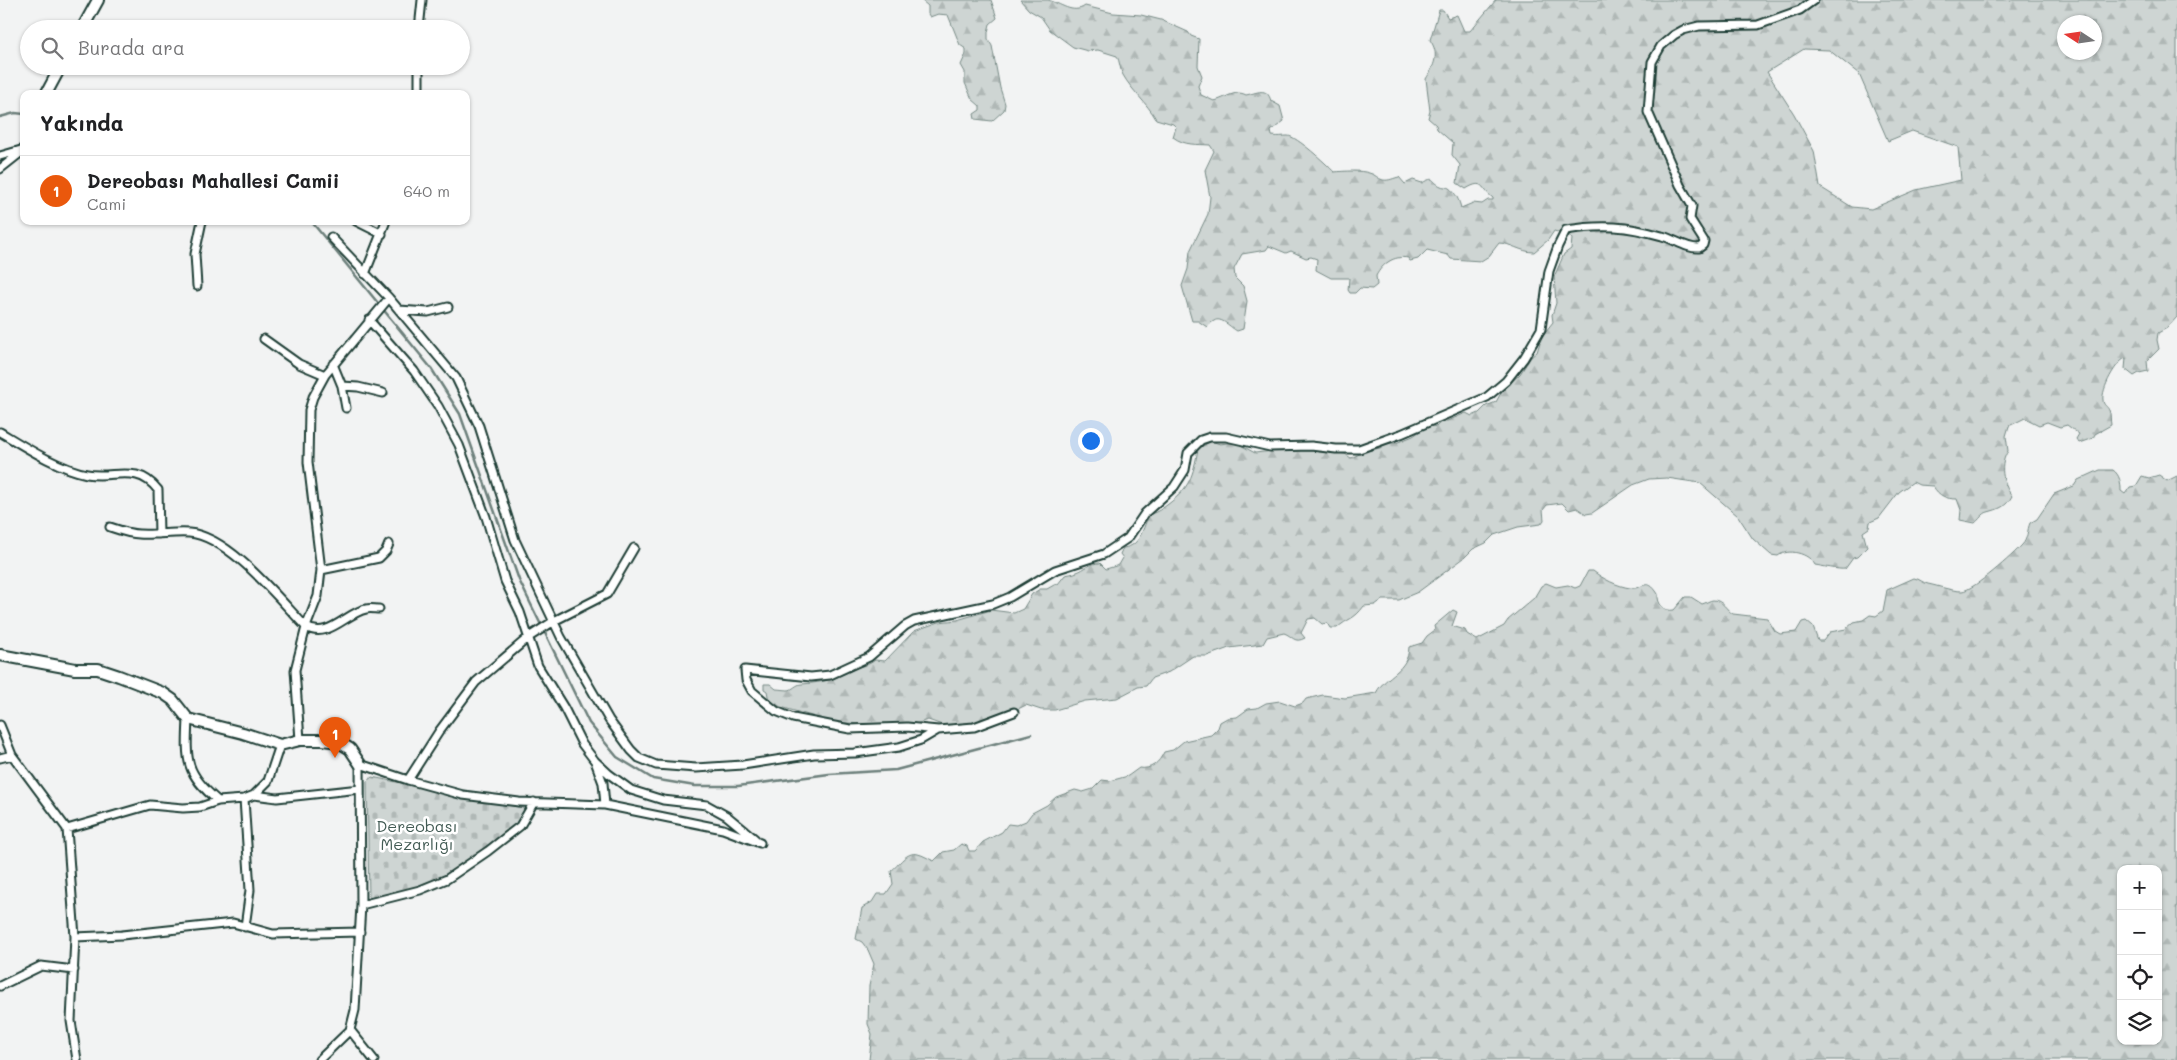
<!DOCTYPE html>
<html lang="tr">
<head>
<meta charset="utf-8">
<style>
	body { margin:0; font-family:Mali,sans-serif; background:#f2f2f2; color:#202124 }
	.controls { position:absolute; right:15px; bottom:15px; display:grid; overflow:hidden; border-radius:10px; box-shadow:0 1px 4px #0004 }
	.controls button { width:45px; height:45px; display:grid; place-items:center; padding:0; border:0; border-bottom:1px solid #e0e0e0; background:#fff; color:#202124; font:25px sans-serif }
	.compass { position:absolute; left:2057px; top:15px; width:45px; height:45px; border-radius:50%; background:#fff; box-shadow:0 1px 4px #0004; rotate:282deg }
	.you { position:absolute; left:1090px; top:440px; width:18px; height:18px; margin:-12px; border:4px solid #fff; border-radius:50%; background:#1a73e8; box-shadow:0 0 0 8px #1a73e833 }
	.badge { display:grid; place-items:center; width:32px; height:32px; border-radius:50%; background:#ea580c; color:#fff; font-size:16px; font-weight:700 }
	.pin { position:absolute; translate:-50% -41px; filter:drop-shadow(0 1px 2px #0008) }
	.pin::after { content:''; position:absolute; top:26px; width:18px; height:15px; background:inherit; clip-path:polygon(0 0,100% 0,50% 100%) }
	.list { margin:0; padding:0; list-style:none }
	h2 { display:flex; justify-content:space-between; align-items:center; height:65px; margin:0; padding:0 20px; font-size:21px }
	h2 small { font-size:16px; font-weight:400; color:#757577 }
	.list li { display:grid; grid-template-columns:32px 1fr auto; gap:15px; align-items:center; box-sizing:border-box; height:70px; padding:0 20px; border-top:1px solid #e0e0e0 }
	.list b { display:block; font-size:19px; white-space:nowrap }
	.list p { margin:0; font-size:16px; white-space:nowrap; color:#757577 }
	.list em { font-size:16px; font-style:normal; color:#757577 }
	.icon { flex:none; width:28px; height:28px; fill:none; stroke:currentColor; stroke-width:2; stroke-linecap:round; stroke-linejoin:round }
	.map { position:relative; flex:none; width:2177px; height:1060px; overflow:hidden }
	.search { position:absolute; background:#fff; box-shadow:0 1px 4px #0004; left:20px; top:20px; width:450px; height:55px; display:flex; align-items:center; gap:12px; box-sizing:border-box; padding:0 18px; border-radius:28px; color:#757577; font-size:19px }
	.panel { position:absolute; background:#fff; box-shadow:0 1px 4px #0004; left:20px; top:90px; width:450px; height:135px; border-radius:10px }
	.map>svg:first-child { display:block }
	.forest { fill:url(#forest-firs); stroke:#768984; fill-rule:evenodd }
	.cemetery { fill:url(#cemetery-stones); stroke:#768984 }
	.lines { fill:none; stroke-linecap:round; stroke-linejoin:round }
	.stream { stroke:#6d807b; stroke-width:2.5 }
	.street-casing { stroke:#1f3d34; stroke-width:11 }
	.secondary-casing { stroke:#1f3d34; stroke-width:14 }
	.street { stroke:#fff; stroke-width:7 }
	.secondary { stroke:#fff; stroke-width:10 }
	.labels { text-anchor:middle; stroke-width:5; stroke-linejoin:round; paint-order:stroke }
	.park-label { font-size:16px; fill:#425b54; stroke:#fff }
</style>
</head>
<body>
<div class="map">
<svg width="2177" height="1060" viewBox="0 0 2177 1060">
	<defs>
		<pattern id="forest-firs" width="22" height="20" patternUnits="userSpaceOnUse" patternTransform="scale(1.25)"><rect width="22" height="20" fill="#ced5d3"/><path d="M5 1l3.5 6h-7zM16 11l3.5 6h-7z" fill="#b0b8b6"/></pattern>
		<pattern id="cemetery-stones" width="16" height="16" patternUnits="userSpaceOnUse" patternTransform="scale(1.25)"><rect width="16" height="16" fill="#ced5d3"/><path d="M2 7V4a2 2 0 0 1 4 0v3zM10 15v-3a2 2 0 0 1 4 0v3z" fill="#b0b8b6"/></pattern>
	</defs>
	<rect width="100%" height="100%" fill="#f2f3f3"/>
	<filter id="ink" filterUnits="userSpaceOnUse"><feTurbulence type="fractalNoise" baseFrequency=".02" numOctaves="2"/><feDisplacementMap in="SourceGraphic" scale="10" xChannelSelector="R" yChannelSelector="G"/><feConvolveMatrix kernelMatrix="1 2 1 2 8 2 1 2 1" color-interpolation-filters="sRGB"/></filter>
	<g filter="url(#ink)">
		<path class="forest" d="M921,0H991L997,18L990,24L988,32V39L992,46L1000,88L1005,104L1004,110L992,121L975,119L974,114L980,110V106L972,99L965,83V72L961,65L966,54V49L960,45L948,15L938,14L930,17L928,14V6Z
			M1020,0C1028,0 1040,0 1048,0C1060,3 1073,15 1085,6L1113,13L1141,15L1161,20L1188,32L1191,36L1199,39L1198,66L1202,76L1198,86L1201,95L1214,101C1225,99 1235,89 1246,95C1257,93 1267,86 1271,101L1280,106L1284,121L1271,131L1272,136C1278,137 1283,136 1288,136C1296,136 1327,164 1334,172C1345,171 1360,170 1369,173C1375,174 1378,179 1383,180C1389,181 1394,178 1399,177L1405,184L1413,180L1422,183C1436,175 1431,182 1441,186C1442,187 1448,187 1449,188C1456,193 1459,200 1461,208L1473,203L1482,204L1488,200H1493V198C1481,189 1484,178 1466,189L1457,183L1460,165L1452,155L1453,143L1437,129L1436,125L1428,118L1430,111L1426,79C1434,66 1440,54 1430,40L1439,10H1443L1448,18L1457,15L1464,31H1470L1496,0H2177V317L2167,328L2158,333L2157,340L2159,349L2147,361L2148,371L2139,373L2134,376L2125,369L2126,358C2116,361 2101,390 2103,400C2103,405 2107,406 2109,410C2111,414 2110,420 2111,425L2095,434L2093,438L2079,443L2076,439L2079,434L2067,425L2060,427L2047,422L2039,425L2025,418L2009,426L2006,436L2008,451C1999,464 2002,483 2012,496C2006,507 1999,509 1988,512C1983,513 1979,520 1975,523L1960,520L1961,510L1957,499C1946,499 1939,496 1933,486L1919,485L1913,482L1899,492L1879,518L1870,522L1869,528L1863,532L1867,547L1857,557L1853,558L1845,569C1839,570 1822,566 1815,565C1809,553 1788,548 1778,556L1771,555L1753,539L1738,516L1700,483L1667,478L1649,479L1633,485L1592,513L1586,514L1577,508L1569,510L1562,503L1547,505L1543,510L1544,520L1541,524L1518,527L1494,535L1486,543L1473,549L1464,558L1418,592L1399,600H1382L1375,605L1364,606C1354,620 1348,618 1337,628H1330L1327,623L1322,624L1315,618L1308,619L1301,633L1305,638C1294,644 1293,636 1284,633L1267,637L1263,644L1229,648L1207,656H1193L1169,672L1152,678L1146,686L1138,687L1117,698L1085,701L1055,710H1041L1026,705L1018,709L989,718L982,723L948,727L928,720L906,727L832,722L781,707L769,701L767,691L764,689V684H770L776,689C780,689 784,690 788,690C793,690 796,684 802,684C826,682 832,680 854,669C862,665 868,666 875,660L885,661L914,631L939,622L957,620L991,610L1014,613L1023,609L1032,594L1040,589H1047L1054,585L1058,584L1065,575C1069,574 1073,574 1077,572C1085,569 1090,563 1100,563L1106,569L1119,565L1123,558L1120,554L1123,548C1142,546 1142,527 1150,514C1158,512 1161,509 1167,505C1190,488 1193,476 1198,449L1211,441L1220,444L1235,442L1255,453L1300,448L1304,450L1332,452L1345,454L1351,458L1366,451L1380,448L1387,443H1396L1413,436L1429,425L1436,427L1442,420L1447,421L1466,413L1472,416L1479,413L1486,406L1496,402L1502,391L1520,374L1531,357L1537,352L1542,336L1553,322L1552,315L1556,303L1554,277L1564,254L1571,249L1572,239L1569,235L1554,231L1548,240L1534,252C1521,252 1510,243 1499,243L1489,256L1481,261L1451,259L1448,255L1427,250L1418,259L1410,261L1408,258C1394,255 1382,264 1376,276L1377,285L1372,289L1360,288L1355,293H1350L1348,290L1349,278H1331L1316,270L1317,259L1311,257L1306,258L1291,251L1286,253L1269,246L1266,250L1242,254L1234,269L1235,278L1243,286L1247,301L1243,329L1237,331C1231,328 1221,316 1214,321C1211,322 1210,325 1207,327L1198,321H1192L1182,286L1188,269L1190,251L1208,214L1210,197L1205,170L1214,151L1210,145C1197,144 1185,146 1173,137L1176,127L1173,124L1156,119C1147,103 1132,91 1123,75C1120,70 1120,62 1117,56L1098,50L1088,51L1073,47L1050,30L1041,17L1029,10ZM2064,22H2094V52H2064ZM1804,49L1829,50L1859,74L1888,141L1912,131L1958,147L1961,180L1916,190L1871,209L1852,207L1820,187L1814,151L1794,114L1767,72Z
			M2100,470H2113C2120,475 2121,483 2121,491L2125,494L2130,487L2136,486L2142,476L2149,478L2159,475L2167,481L2177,476V1060H869L872,1034L868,1024L869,986L874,964L868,950L862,942L856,939L862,908L872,902L877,894H886L893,884L891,871C899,865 906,851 918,854C923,855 929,859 934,861L943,852L954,850L961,844L967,846L969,851H975L983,842L1002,832L1008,824L1016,825L1026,821L1032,813L1047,805L1056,797L1075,790L1083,792L1093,789L1102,780L1110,781L1128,776L1139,768C1151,770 1159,763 1164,752L1173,750L1184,741L1211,735L1218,728L1220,722L1227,718L1237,717L1248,709L1257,708L1266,703L1280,701L1295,706L1303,703L1306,699L1323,695L1345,698L1376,693C1386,674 1408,672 1409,647L1422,643L1427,636L1435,630L1434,626L1453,610L1457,612L1452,626L1465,630L1467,634L1477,640L1504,626L1508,620L1534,598L1541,586L1546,583L1556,587L1568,585L1575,588L1580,586L1588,571H1593C1603,579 1617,586 1630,588C1643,590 1647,576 1658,594C1657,604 1664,612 1674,610L1685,597H1691L1702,604C1706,603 1710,600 1713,600C1723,600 1726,610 1733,614L1767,618L1775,631L1780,634L1796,632L1802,622L1806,621L1813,627L1818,641H1823L1830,632L1846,629L1854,622L1863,620L1870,615L1876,616L1883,611L1887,590L1914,578C1920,579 1923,583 1928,584C1938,586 1952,591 1962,591C1974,590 2013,555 2022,545C2028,539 2027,530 2030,523L2037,519L2054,494L2074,486L2078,480ZM2121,869H2158V1041H2121Z"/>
		<path class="cemetery" d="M372,777L523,808L525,815C493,847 453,876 410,890C397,894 382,896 369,899L367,781Z"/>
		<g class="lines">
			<path class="stream" d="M0,117L15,113L24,114
				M311,221L431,368L460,414L519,580L589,723L617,757L653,779L695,786H738L829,774L896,770L1031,734"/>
			<g class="street-casing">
				<path id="street" d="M419,29L422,0
					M419,66V94
					M0,156L21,150
					M0,169L24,150
					M356,221L382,234
					M331,237L389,298L456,378L479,426L515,540L561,637L609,720L631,750L639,758L656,765L696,768L743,765L814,754L855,753L899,747L921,740L938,730L974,727L1014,712
					M365,274L386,221
					M197,286L195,254L202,221
					M399,310L428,312L448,307
					M369,320L414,371L438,406L459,445L486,517L505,581L520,612L538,666L564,708L582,744L595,761L609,774L631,790L663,800L707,805L727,816L755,839
					M264,339L299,364L325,375
					M333,364L342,386L346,408
					M342,386L358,387L383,393
					M0,432C25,447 59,469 87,474C114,479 137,463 158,490L159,534
					M110,527C119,530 129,534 139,534C156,535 173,532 189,533C229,536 279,599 306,627C328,640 346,613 366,609C370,608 375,609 379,609
					M321,570L379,558L386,551L389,544
					M188,719C186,761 185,773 218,801
					M0,725L12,755L67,829L75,937L71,1021L77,1060
					M938,730L907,727L850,729L793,718L776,711L752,691L746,680L745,670L811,677L830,675L869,657L905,626L914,621L993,604L1010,597L1055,570L1104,554L1128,538L1145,513L1174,487L1185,470L1188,453L1201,440L1210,437H1226L1270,447L1311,446L1336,449H1359L1401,434L1487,397L1506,381L1524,358L1541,329L1549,271L1558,246L1566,230C1603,224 1627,226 1662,236C1674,239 1687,249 1699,248L1703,245L1704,241L1690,219L1692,206L1680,185L1648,112L1652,62L1661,46L1674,35L1683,30L1699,26L1758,25L1800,10L1814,0
					M300,740L295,670L306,627L318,596L321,570L308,462L309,410L313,397L325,375L389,298
					M0,758L12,755
					M596,764L603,783L605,805
					M408,780L440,730L476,682L529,637L554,621L607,594L634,548
					M254,795L268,781L280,745
					M244,799L250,890L245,927
					M67,829L150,805L183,808L200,807L218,801L244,799L254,795L277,798L360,789
					M361,905L420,890L447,879L488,851L520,826L534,802
					M75,937L122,935L233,923L273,934L360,932
					M0,986L41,966L74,970
					M350,1030L374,1060
					M319,1060L350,1030L355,1010L361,905L360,764L408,780L463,795L519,802L605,805L723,829L760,843"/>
			</g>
			<g class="secondary-casing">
				<path id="secondary" d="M82,29L98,0
					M46,94L61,66
					M0,655L75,669H98L119,676L163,693L173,700L188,719L243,733L280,745L300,740H323L339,742L350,749L360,764"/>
			</g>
			<use href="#street" class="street"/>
			<use href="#secondary" class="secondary"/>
		</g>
	</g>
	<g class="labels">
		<g class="park-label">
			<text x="417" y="832">Dereobası<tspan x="417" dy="18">Mezarlığı</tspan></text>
		</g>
	</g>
</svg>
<div class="controls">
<button>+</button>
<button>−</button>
<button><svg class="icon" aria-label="locate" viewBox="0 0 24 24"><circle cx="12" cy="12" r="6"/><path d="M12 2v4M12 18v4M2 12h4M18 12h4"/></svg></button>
<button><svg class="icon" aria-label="layers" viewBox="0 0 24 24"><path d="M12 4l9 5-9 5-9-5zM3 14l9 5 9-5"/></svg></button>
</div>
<svg class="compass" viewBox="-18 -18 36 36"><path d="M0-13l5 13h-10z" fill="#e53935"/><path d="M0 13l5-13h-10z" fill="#757577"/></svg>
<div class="you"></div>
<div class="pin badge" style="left:335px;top:758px">1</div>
<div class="search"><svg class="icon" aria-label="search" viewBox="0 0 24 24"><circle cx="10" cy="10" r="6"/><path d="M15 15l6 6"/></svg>Burada ara</div>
<section class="panel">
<h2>Yakında<small></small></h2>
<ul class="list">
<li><span class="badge">1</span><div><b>Dereobası Mahallesi Camii</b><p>Cami</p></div><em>640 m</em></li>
</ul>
</section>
</div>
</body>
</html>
